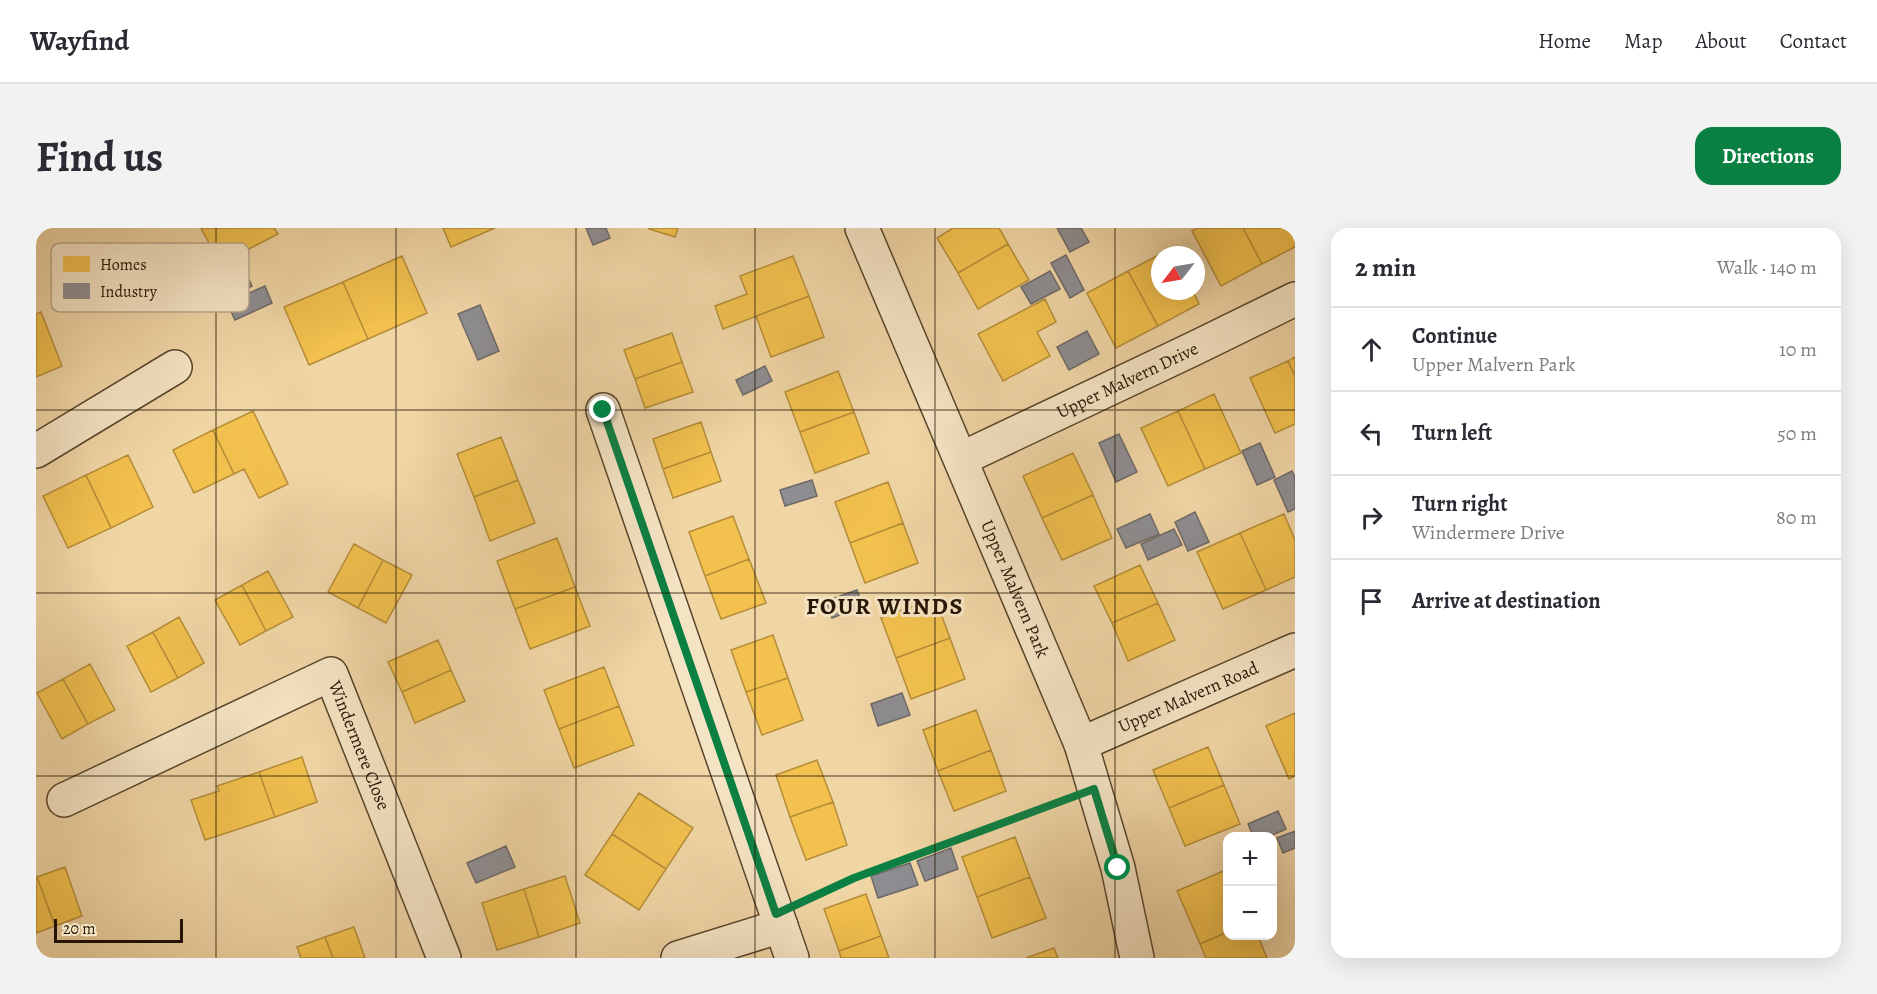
<!DOCTYPE html>
<html lang="en">
<head>
<meta charset="utf-8">
<style>
	body { margin:0; font-family:Alegreya,serif; background:#f2f2f3; color:#2b2b33 }
	.controls { position:absolute; right:18px; bottom:18px; display:grid; overflow:hidden; border-radius:12px; box-shadow:0 6px 24px #0002 }
	.controls button { width:54px; height:54px; display:grid; place-items:center; padding:0; border:0; border-bottom:2px solid #e1e1e2; background:#fff; color:#2b2b33; font:30px sans-serif }
	.compass { position:absolute; left:1115px; top:18px; width:54px; height:54px; border-radius:50%; background:#fff; box-shadow:0 6px 24px #0002; rotate:239deg }
	.scale { position:absolute; left:18px; bottom:15px; width:129px; box-sizing:border-box; padding-left:6px; border:3px solid #261505; border-top:0; font-size:16px; line-height:21px; white-space:nowrap; color:#261505; -webkit-text-stroke:4px #f5e4c4; paint-order:stroke }
	.stop { position:absolute; width:18px; height:18px; margin:-14px; border:4px solid #0b8043; border-radius:50%; background:#fff }
	.stop.end { background:#0b8043; border-color:#fff; box-shadow:0 2px 6px #0008 }
	.list { margin:0; padding:0; list-style:none }
	h2 { display:flex; justify-content:space-between; align-items:center; height:78px; margin:0; padding:0 24px; font-size:26px }
	h2 small { font-size:20px; font-weight:400; color:#7c7c81 }
	.list li { display:grid; grid-template-columns:39px 1fr auto; gap:18px; align-items:center; box-sizing:border-box; height:84px; padding:0 24px; border-top:2px solid #e1e1e2 }
	.list b { display:block; font-size:22px; white-space:nowrap }
	.list p { margin:0; font-size:20px; white-space:nowrap; color:#7c7c81 }
	.list em { font-size:20px; font-style:normal; color:#7c7c81 }
	.icon { flex:none; width:33px; height:33px; fill:none; stroke:currentColor; stroke-width:2; stroke-linecap:round; stroke-linejoin:round }
	.map { position:relative; flex:none; width:1259px; height:730px; overflow:hidden; border-radius:18px }
	header { display:flex; align-items:center; gap:36px; box-sizing:border-box; height:84px; padding:0 30px; background:#fff; border-bottom:2px solid #e1e1e2 }
	header strong { font-size:28px }
	nav { display:flex; gap:33px; margin-inline-start:auto; font-size:21px }
	.intro { display:flex; align-items:center; justify-content:space-between; box-sizing:border-box; height:144px; padding:0 36px }
	h1 { margin:0; font-size:42px }
	.button { padding:15px 27px; border-radius:18px; background:#0b8043; color:#fff; font-size:21px; font-weight:700 }
	main { display:flex; gap:36px; padding:0 36px }
	aside { flex:1; background:#fff; border-radius:18px; box-shadow:0 6px 24px #0002 }
	.map>svg:first-child { display:block }
	.homes { fill:#f2c14e; stroke:#b58d38; stroke-width:1.5 }
	.industry { fill:#8d8d92; stroke:#6e6968; stroke-width:1.5 }
	.lines { fill:none; stroke-linecap:round; stroke-linejoin:round }
	.street-casing { stroke:#58452d; stroke-width:36 }
	.path { stroke:#261505; stroke-width:4; stroke-dasharray:1.5 3; stroke-linecap:butt }
	.street { stroke:#f5e4c4; stroke-width:33 }
	.route { stroke:#0b8043; stroke-width:8 }
	.grid { fill:none; stroke:#261505; stroke-width:1.5; stroke-opacity:0.55 }
	.labels { text-anchor:middle; stroke-width:6; stroke-linejoin:round; paint-order:stroke }
	.street-label { font-size:18px; fill:#261505; stroke:#f5e4c4 }
	.district-label { font-size:24px; font-weight:bold; letter-spacing:1.5px; fill:#261505; stroke:#f5e4c4 }
	.key { fill:#f5e4c4; stroke:#b7a68b; stroke-width:1.5 }
	.key-label { font-size:16px; fill:#261505 }
</style>
</head>
<body>
<header>
<strong>Wayfind</strong>
<nav><a>Home</a><a>Map</a><a>About</a><a>Contact</a></nav>
</header>
<div class="intro"><h1>Find us</h1><a class="button">Directions</a></div>
<main>
<div class="map">
<svg width="1259" height="730" viewBox="0 0 1259 730">
	<rect width="100%" height="100%" fill="#f0d5a5"/>
	<filter id="stains"><feTurbulence type="fractalNoise" baseFrequency=".00333" numOctaves="4"/><feColorMatrix values="0 0 0 0 .2 0 0 0 0 .09 0 0 0 0 .02 0 0 0 .5 -.17"/></filter>
	<radialGradient id="worn" r=".72"><stop offset=".6" stop-color="#630" stop-opacity="0"/><stop offset="1" stop-color="#630" stop-opacity=".3"/></radialGradient>
	<path class="homes" d="M165,0H238L242,6L184,36Z
		M407,0H459L415,19Z
		M613,0H642L639,9L613,1Z
		M917,0H963L972,16L922,45L901,10Z
		M1161,0H1207L1226,36L1185,58L1156,3Z
		M1207,0H1259V19L1226,36Z
		M972,16L993,52L942,81L922,45Z
		M1134,21L1138,27H1124V63H1157L1163,76L1122,98L1092,43Z
		M366,28L391,85L332,111L307,54Z
		M757,28L773,68L687,101L679,78L711,66L704,48Z
		M1092,43L1122,98L1080,120L1051,65Z
		M307,54L332,111L273,137L248,79Z
		M773,68L788,109L735,129L720,88Z
		M1009,71L1020,94L1001,104L1014,128L967,153L942,106Z
		M5,84L26,138L0,149V86Z
		M636,105L646,134L599,151L588,122Z
		M1259,129V148L1252,133Z
		M1252,133L1259,148V196L1239,205L1214,150Z
		M646,134L657,164L609,180L599,151Z
		M802,143L818,184L764,204L749,164Z
		M1178,166L1205,225L1169,241L1142,183Z
		M217,183L252,256L223,270L208,241L198,246L177,202Z
		M1142,183L1169,241L1132,258L1105,200Z
		M818,184L833,225L779,245L764,204Z
		M665,194L675,224L627,241L617,211Z
		M177,202L198,246L158,265L137,222Z
		M465,209L482,252L438,269L421,226Z
		M675,224L685,253L637,270L627,241Z
		M1037,225L1057,267L1006,290L987,248Z
		M92,227L117,279L75,300L50,247Z
		M50,247L75,300L32,320L7,268Z
		M482,252L499,295L454,313L438,269Z
		M852,254L867,295L814,315L799,274Z
		M1057,267L1076,310L1026,332L1006,290Z
		M1248,286L1259,312V349L1230,362L1204,305Z
		M697,288L713,331L669,348L653,304Z
		M867,295L882,335L829,355L814,315Z
		M1204,305L1230,362L1187,381L1161,324Z
		M521,310L539,359L479,381L461,333Z
		M318,316L347,332L322,380L292,364Z
		M713,331L730,375L685,391L669,348Z
		M347,332L376,347L350,395L322,380Z
		M1104,337L1122,375L1076,395L1058,358Z
		M232,343L257,389L230,403L206,357Z
		M206,357L230,403L204,417L179,372Z
		M539,359L554,398L494,421L479,381Z
		M899,370L914,410L860,430L845,390Z
		M1122,375L1139,412L1092,433L1076,395Z
		M143,389L168,435L142,450L117,404Z
		M117,404L142,450L115,464L91,418Z
		M737,407L752,450L710,464L695,422Z
		M914,410L929,451L875,471L860,430Z
		M402,412L415,442L366,464L352,434Z
		M54,436L79,482L52,496L27,451Z
		M568,439L583,478L523,501L508,462Z
		M415,442L429,473L379,495L366,464Z
		M752,450L767,492L726,507L710,464Z
		M27,451L52,496L26,511L1,465Z
		M583,478L598,517L538,540L523,501Z
		M940,482L955,522L902,543L887,502Z
		M1259,485V548L1253,551L1230,498Z
		M1172,519L1188,557L1133,580L1117,542Z
		M955,522L970,563L918,583L902,543Z
		M266,529L281,574L239,589L223,544Z
		M781,532L797,574L754,589L740,547Z
		M223,544L239,589L169,612L155,572L183,563L181,558Z
		M1188,557L1204,596L1149,618L1133,580Z
		M603,565L657,600L630,641L576,606Z
		M797,574L811,617L770,632L754,589Z
		M576,606L630,641L603,682L549,647Z
		M979,609L994,649L941,669L926,629Z
		M29,639L46,688L19,698L1,649Z
		M1192,641V704L1164,716L1141,663Z
		M529,648L544,695L503,709L488,661Z
		M1,649L19,698L0,705V650Z
		M994,649L1010,690L956,710L941,669Z
		M488,661L503,709L461,722L446,675Z
		M830,666L845,708L803,723L788,681Z
		M318,699L329,730H297L289,709Z
		M1192,704V708H1222L1231,730H1170L1164,716Z
		M845,708L853,730H805L803,723Z
		M289,709L297,730H265L261,719Z
		M1018,720L1022,730H990Z"/>
	<path class="industry" d="M550,0H570L574,10L557,17Z
		M1021,0H1045L1053,14L1034,24Z
		M1030,27L1048,62L1034,70L1015,35Z
		M206,36L216,58L178,74L169,52Z
		M1014,43L1024,61L995,76L985,59Z
		M229,58L236,75L199,92L191,75Z
		M444,77L463,123L442,132L422,86Z
		M1051,103L1063,126L1033,142L1021,119Z
		M729,138L736,153L707,167L700,152Z
		M1083,206L1101,244L1080,254L1063,215Z
		M1224,215L1239,249L1221,257L1206,223Z
		M1256,243L1259,249V281L1252,284L1238,252Z
		M776,252L781,268L749,278L744,262Z
		M1159,284L1173,314L1152,323L1139,294Z
		M1114,286L1123,306L1090,320L1081,301Z
		M1138,301L1146,317L1112,332L1105,316Z
		M821,362L827,378L796,390L790,373Z
		M866,465L874,487L842,498L835,476Z
		M1242,583L1250,601L1234,608H1217L1212,596Z
		M1259,603V620L1247,625L1241,610Z
		M470,618L479,639L440,655L431,635Z
		M915,620L922,641L889,653L881,633Z
		M874,635L882,657L842,670L835,648Z"/>
	<g class="lines">
		<g class="street-casing">
			<g id="street">
				<path id="s1" d="M826,0L1045,516L1082,640L1101,730"/>
				<path d="M567,182L756,730"/>
				<path d="M0,223L139,139"/>
				<path id="s2" d="M925,231L1157,121L1259,71"/>
				<path id="s3" d="M1045,516L1259,422"/>
				<path id="s4" d="M28,572L295,446L408,730"/>
				<path d="M642,730L745,698"/>
			</g>
		</g>
		<path class="path" d="M776,669L817,650L1021,575"/>
		<use href="#street" class="street"/>
	</g>
	<g class="lines">
		<path class="route" d="M567,182L740,686L818,650L1058,561L1082,640"/>
	</g>
	<path class="grid" d="M180,0V730M360,0V730M540,0V730M719,0V730M899,0V730M1079,0V730M0,182H1259M0,365H1259M0,548H1259"/>
	<g class="labels">
		<g class="street-label">
			<text dy="6" stroke="none"><textPath href="#s2" startOffset="184">Upper Malvern Drive</textPath></text>
			<text dy="6" stroke="none"><textPath href="#s1" startOffset="392">Upper Malvern Park</textPath></text>
			<text dy="6" stroke="none"><textPath href="#s3" startOffset="117">Upper Malvern Road</textPath></text>
			<text dy="6" stroke="none"><textPath href="#s4" startOffset="372">Windermere Close</textPath></text>
		</g>
		<g class="district-label">
			<text x="849" y="386">FOUR WINDS</text>
		</g>
	</g>
	<rect x="15" y="15" width="198" height="69" rx="9" class="key"/>
	<rect x="27" y="28" width="27" height="16" fill="#f2c14e"/>
	<rect x="27" y="55" width="27" height="16" fill="#8d8d92"/>
	<g class="key-label">
		<text x="64" y="42">Homes</text>
		<text x="64" y="69">Industry</text>
	</g>
	<rect width="100%" height="100%" filter="url(#stains)"/>
	<rect width="100%" height="100%" fill="url(#worn)"/>
</svg>
<div class="controls">
<button>+</button>
<button>−</button>
</div>
<svg class="compass" viewBox="-18 -18 36 36"><path d="M0-13l5 13h-10z" fill="#e53935"/><path d="M0 13l5-13h-10z" fill="#7c7c81"/></svg>
<div class="scale">20 m</div>
<div class="stop" style="left:1082px;top:640px"></div>
<div class="stop end" style="left:567px;top:182px"></div>
</div>
<aside>
<h2>2 min<small>Walk · 140 m</small></h2>
<ul class="list">
<li><svg class="icon" aria-label="ahead" viewBox="0 0 24 24"><path d="M12 20V5M6 11l6-6 6 6"/></svg><div><b>Continue</b><p>Upper Malvern Park</p></div><em>10 m</em></li>
<li><svg class="icon" aria-label="left" viewBox="0 0 24 24"><path d="M17 20v-9H6M10 6l-5 5 5 5"/></svg><div><b>Turn left</b></div><em>50 m</em></li>
<li><svg class="icon" aria-label="right" viewBox="0 0 24 24"><path d="M7 20v-9h11M14 6l5 5-5 5"/></svg><div><b>Turn right</b><p>Windermere Drive</p></div><em>80 m</em></li>
<li><svg class="icon" aria-label="arrive" viewBox="0 0 24 24"><path d="M6 21V4h12l-3 4 3 4H6"/></svg><div><b>Arrive at destination</b></div></li>
</ul>
</aside>
</main>
</body>
</html>
